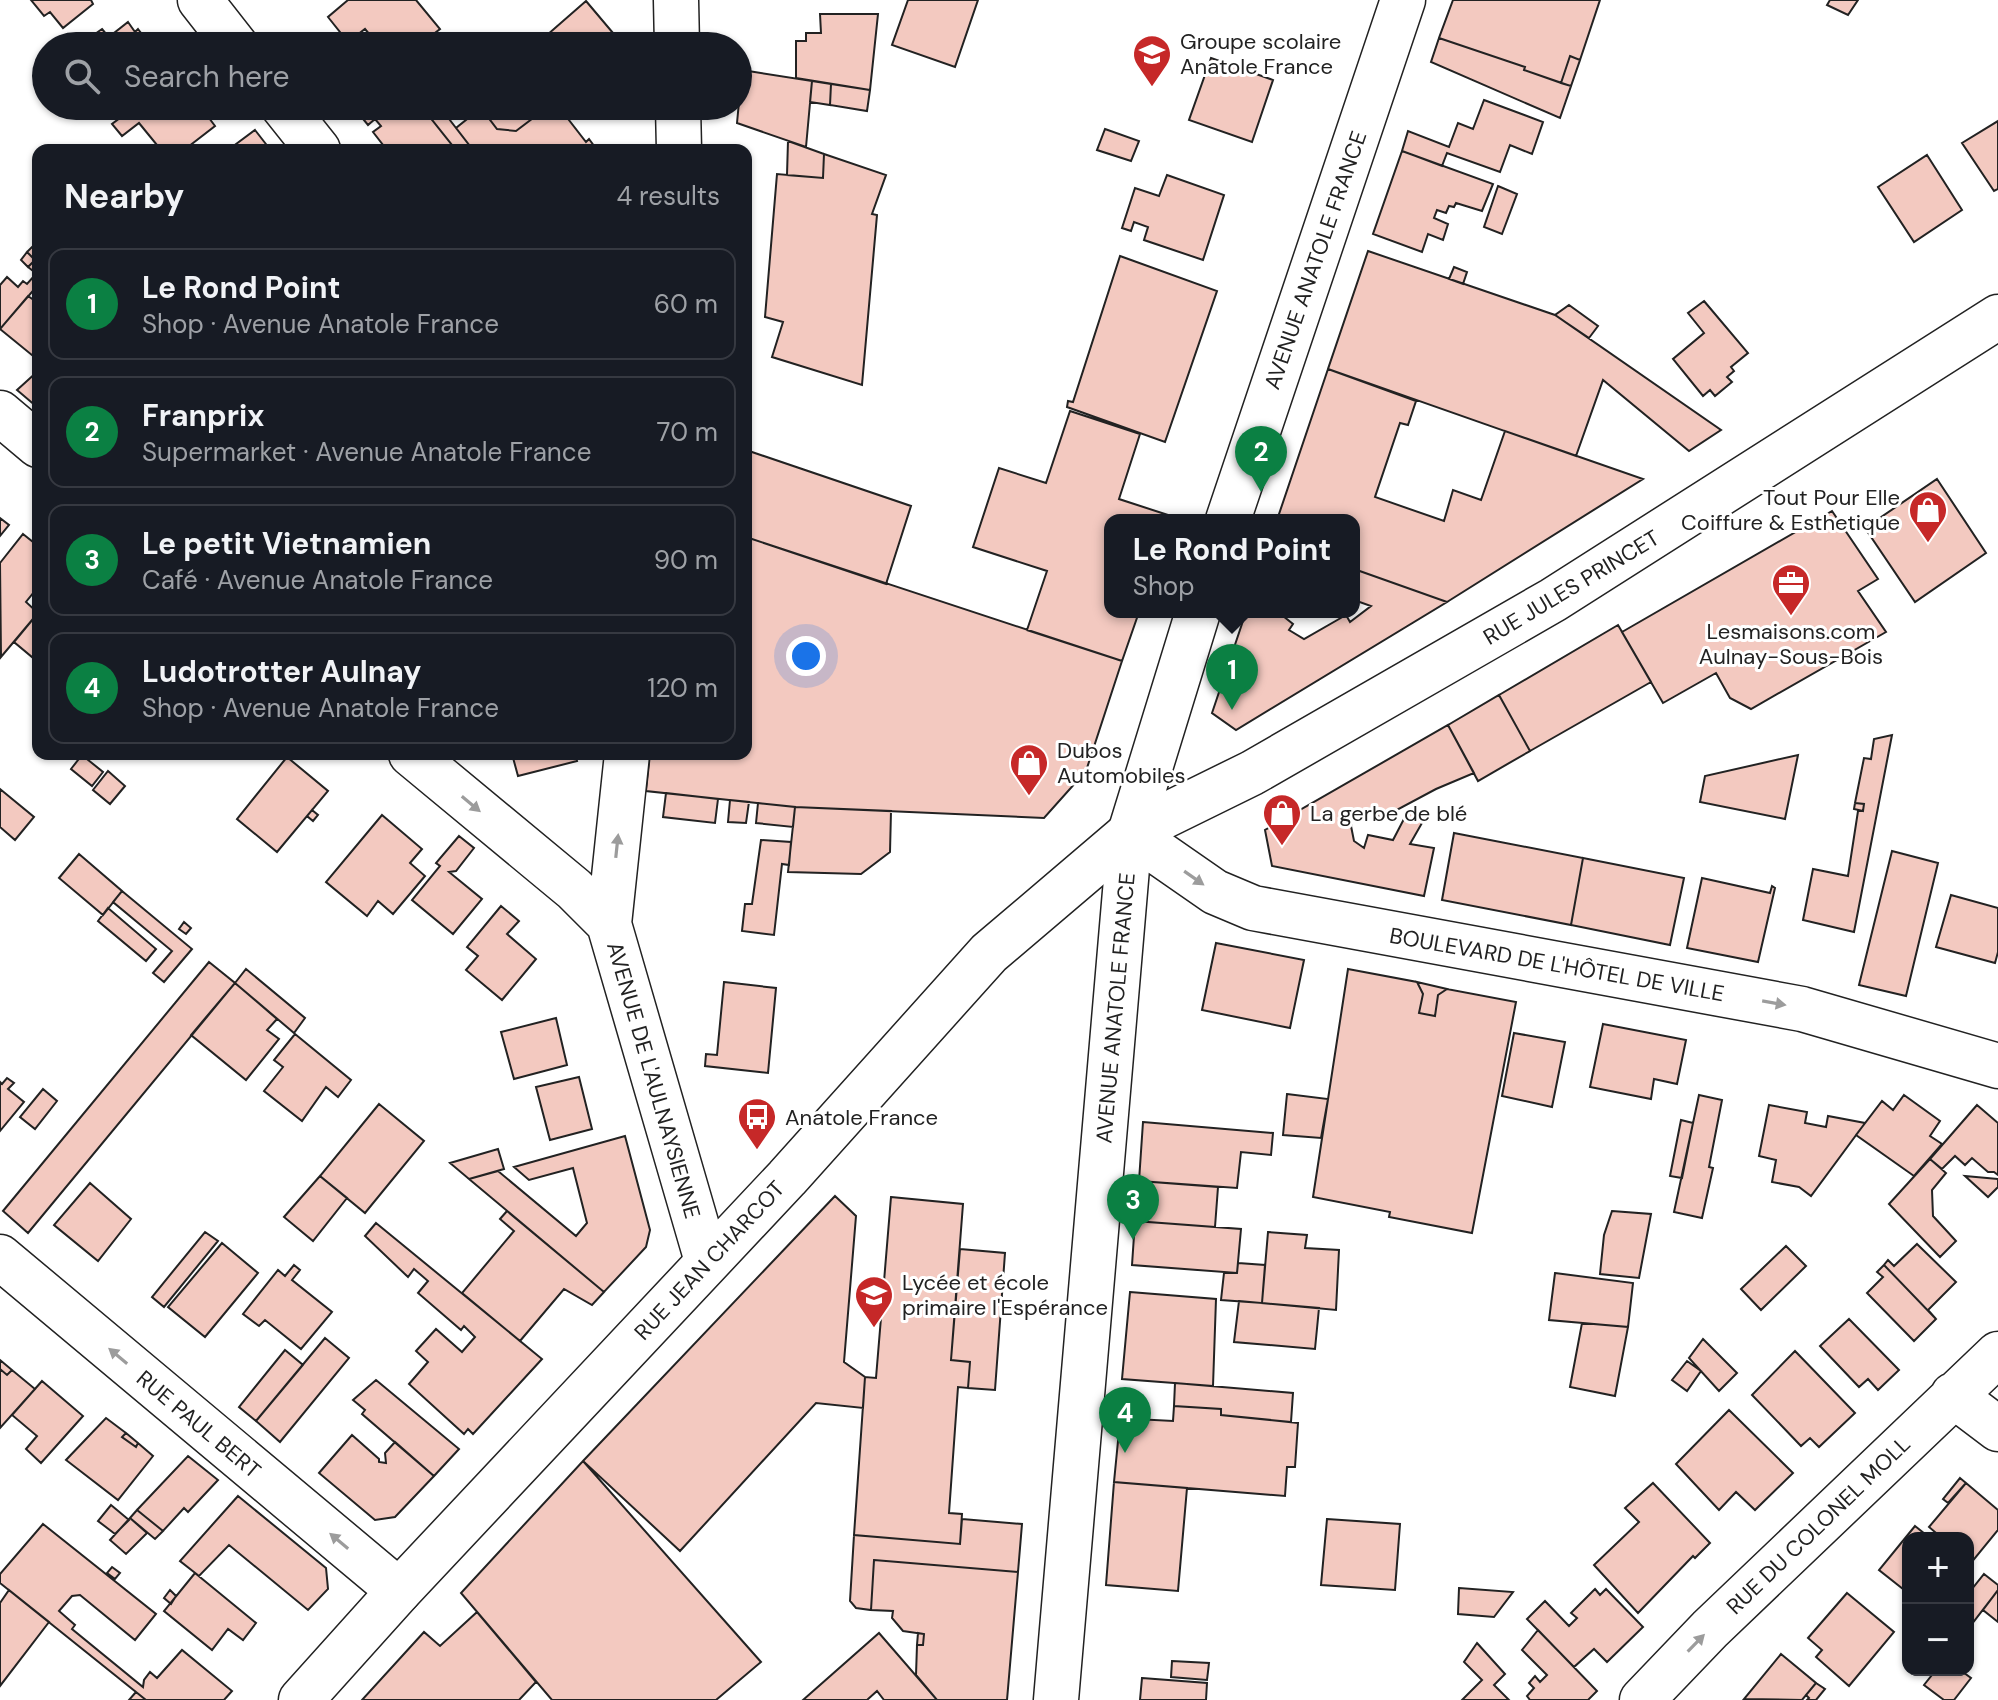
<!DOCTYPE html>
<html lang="en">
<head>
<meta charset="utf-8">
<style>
	body { margin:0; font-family:"DM Sans",sans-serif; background:#242831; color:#f1f3f6 }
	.controls { position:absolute; right:24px; bottom:24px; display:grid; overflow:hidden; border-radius:16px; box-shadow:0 2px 6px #0004 }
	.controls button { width:72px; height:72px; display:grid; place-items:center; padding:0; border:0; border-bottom:2px solid #363941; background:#171b24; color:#f1f3f6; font:40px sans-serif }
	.you { position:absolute; left:806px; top:656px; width:28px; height:28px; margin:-20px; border:6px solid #fff; border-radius:50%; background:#1a73e8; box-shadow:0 0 0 12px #1a73e833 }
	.badge { display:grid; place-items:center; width:52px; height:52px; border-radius:50%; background:#0b8043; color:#fff; font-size:26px; font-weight:700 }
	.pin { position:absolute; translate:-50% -66px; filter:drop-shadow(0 2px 4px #0008) }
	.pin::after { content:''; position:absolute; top:42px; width:28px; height:24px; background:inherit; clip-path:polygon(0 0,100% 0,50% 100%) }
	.popup { position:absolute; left:1104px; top:514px; width:256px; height:104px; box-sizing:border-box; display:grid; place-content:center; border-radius:16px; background:#171b24; filter:drop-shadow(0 2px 6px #0005); font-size:26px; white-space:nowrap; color:#9ea1a6 }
	.popup b { font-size:30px; color:#f1f3f6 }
	.popup::after { content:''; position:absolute; left:50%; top:100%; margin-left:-16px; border:16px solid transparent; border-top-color:#171b24 }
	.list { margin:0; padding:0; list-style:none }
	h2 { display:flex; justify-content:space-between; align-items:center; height:104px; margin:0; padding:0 32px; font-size:34px }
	h2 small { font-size:26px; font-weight:400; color:#9ea1a6 }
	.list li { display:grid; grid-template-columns:52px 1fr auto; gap:24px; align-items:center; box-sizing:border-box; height:112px; margin:0 16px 16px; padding:0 16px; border:2px solid #363941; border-radius:16px }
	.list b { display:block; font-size:30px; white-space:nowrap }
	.list p { margin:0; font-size:26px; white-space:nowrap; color:#9ea1a6 }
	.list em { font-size:26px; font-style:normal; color:#9ea1a6 }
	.icon { flex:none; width:44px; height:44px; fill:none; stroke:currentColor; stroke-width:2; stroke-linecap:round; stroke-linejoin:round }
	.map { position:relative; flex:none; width:1998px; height:1700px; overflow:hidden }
	.search { position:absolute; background:#171b24; box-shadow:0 2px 6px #0004; left:32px; top:32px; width:720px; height:88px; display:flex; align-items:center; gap:20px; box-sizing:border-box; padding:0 28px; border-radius:44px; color:#9ea1a6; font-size:30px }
	.panel { position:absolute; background:#171b24; box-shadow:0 2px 6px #0004; left:32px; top:144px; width:720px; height:616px; border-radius:16px }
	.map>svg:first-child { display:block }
	.building { fill:#f3c9c0; stroke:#222; stroke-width:2 }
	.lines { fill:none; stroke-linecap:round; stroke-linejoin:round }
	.street-casing { stroke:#222; stroke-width:47 }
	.primary-casing { stroke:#222; stroke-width:47 }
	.street { stroke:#fff; stroke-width:44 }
	.primary { stroke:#fff; stroke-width:44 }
	.oneway { fill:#9c9c9c }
	.labels { text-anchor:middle; stroke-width:6; stroke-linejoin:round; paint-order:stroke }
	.poi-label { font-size:22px; fill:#222; stroke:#fff; text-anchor:start }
	.street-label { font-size:22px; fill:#222; stroke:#fff }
</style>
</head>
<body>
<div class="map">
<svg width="1998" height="1700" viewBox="0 0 1998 1700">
	<rect width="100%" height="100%" fill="#fff"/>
	<path class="building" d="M31,0H91L93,4L63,28L50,12L44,16Z
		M348,0H416L440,29L418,46H379L365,29L348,42L328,17Z
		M908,0H978L955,67L892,45Z
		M1453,0H1600L1580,60L1570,56L1561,83L1524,70L1525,67L1439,38Z
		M1830,0H1858L1848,15L1827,5Z
		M586,1L624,46H543L539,42Z
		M820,14H878L870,90L796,78V41H806V33H821Z
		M128,22L135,32L116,46L109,37Z
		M102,29L116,46H83L81,44Z
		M138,29L151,46H116L135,32Z
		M1439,38L1525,67L1524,70L1571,86L1560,118L1431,62Z
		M1570,56L1580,60L1571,86L1561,83Z
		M1211,58L1273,80L1252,142L1189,120Z
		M742,70L812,81L806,147L737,123Z
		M812,81L831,84L830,105L810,102Z
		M831,84L870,90L867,111L830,105Z
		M1484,100L1543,122L1532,154L1510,145L1500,172L1447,153L1442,166L1402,151L1408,131L1449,147L1458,123L1473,129Z
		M136,106H200L215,126L184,150H161L139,123L122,136L112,124Z
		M358,106H421L456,150H387L373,132L381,126L375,119L368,125L355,109Z
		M421,106H439L473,150H456Z
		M483,106H549L516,131L497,129L481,108Z
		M549,106H558L586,142L589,139L597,150H473L456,128L481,108L497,129L516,131Z
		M1998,121V189L1994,191L1962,143Z
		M1105,129L1139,141L1131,161L1097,150Z
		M255,130L269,148L228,150Z
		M788,141L824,154L823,178L787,175Z
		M1402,151L1493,184L1482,211L1456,203L1454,207L1449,206L1446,213L1437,210L1434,218L1448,224L1443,240L1428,234L1422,252L1373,234Z
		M824,154L886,175L872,214L877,215L862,385L772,357L783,322L765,317L777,174L823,178Z
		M1927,155L1962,210L1914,242L1878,187Z
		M1167,175L1224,195L1203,260L1144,240L1148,227L1134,222L1131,231L1122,228L1135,188L1159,196Z
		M1498,186L1517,194L1502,234L1484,227Z
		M33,246L38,250V275L28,267L35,260L27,252Z
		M1368,251L1555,315L1721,430L1689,451L1603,380L1576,456L1328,369Z
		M27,252L35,260L28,267L21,260Z
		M1120,256L1217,291L1165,442L1067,407L1068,401L1073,402Z
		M1454,267L1467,272L1463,284L1449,279Z
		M35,275L38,285L0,329V285L7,277L18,287L23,281L27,284Z
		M28,296L38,303V360L0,329Z
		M1704,301L1748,353L1731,367L1734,371L1727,377L1732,382L1715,396L1710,390L1703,396L1673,359L1704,333L1688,313Z
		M1569,305L1598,326L1589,338L1555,315Z
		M1328,369L1416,401L1408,425L1400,423L1375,497L1444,521L1453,490L1481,500L1505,431L1643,479L1447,602L1354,569V520H1277Z
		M38,371V406L37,407L17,390Z
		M1070,411L1140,434L1119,499L1171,516L1170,520H1110V612H1139L1122,661L1027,630L1047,571L973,547L999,468L1046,483Z
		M749,451L911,506L886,584L746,537V459Z
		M1937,479L1986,553L1915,602L1865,528Z
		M1832,511L1878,579L1858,591L1886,632L1751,709L1730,698L1716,673L1663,703L1622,632Z
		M0,518L9,525L0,536Z
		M23,534L38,546V587L26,602L38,613L1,657L0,563Z
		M746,537L1122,661L1086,771L1044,818L795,807L646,791L650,754H746Z
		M1354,569L1447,602L1236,730L1212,713L1246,612H1278L1293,624L1289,630L1304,639L1346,615L1350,622L1371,606L1354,600Z
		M38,613V662L14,642Z
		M1618,625L1651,682L1530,751L1499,695Z
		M1499,695L1530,751L1478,781L1448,725Z
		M1448,725L1474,773L1436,789L1380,819L1373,807L1354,817L1351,826L1354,841L1364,848L1368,835L1393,840L1406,815L1416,811L1426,816L1410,844L1434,848L1424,896L1272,866L1265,830Z
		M1892,735L1854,932L1803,920L1813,869L1848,876L1858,811H1863L1864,804L1855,803L1864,758L1871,759L1874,739Z
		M512,754H575L577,761L518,776Z
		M82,755L103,772L92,786L71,769Z
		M1798,755L1785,819L1700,802L1705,776Z
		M287,757L328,791L277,852L237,819Z
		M108,771L125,786L110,804L93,790Z
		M0,789L34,817L15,840L0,827Z
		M666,793L718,799L715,823L663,817Z
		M730,800L749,802L746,823L728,822Z
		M758,803L795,807L793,827L756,823Z
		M1855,803L1864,804L1863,811L1854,809Z
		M795,807L891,811L890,852L861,874L788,872Z
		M312,810L318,815L313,821L307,816Z
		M382,815L422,849L410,863L425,876L393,914L378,901L367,916L326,882Z
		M1454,833L1583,858L1571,925L1442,900Z
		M459,836L474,848L456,871L449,872L482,899L453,934L412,900L440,866L436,863Z
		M761,840L791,842L789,865L782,864L774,935L742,931L745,904H752Z
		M1892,851L1938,863L1906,996L1859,985Z
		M79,854L122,891L103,915L59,878Z
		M1583,858L1684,878L1670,945L1571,925Z
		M1702,878L1770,893L1772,886L1775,888L1758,962L1687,948Z
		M122,891L192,949L164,982L153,973L172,951L113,902Z
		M1951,895L1998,908V952L1995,963L1936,947Z
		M501,906L519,921L507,934L536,959L502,1000L466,970L478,956L467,947Z
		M108,908L156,949L146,961L98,921Z
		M184,922L191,928L186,934L179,929Z
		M1216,943L1304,960L1290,1028L1202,1010Z
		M209,962L235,983L28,1233L3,1211Z
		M246,969L305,1018L294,1033L235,983Z
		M1348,969L1417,982L1423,994L1419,1013L1435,1016L1438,995L1447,989L1516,1002L1472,1233L1389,1217L1390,1212L1313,1197Z
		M724,982L776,988L768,1073L705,1066L706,1054L717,1055Z
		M1417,982L1447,989L1438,995L1435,1016L1419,1013L1423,994Z
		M235,983L277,1019L267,1030L279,1039L246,1080L191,1035Z
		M556,1018L567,1065L514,1079L501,1032Z
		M1603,1024L1686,1040L1677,1084L1654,1079L1651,1099L1590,1087Z
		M1514,1033L1565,1042L1552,1107L1502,1096Z
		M295,1034L351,1080L338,1097L326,1087L302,1121L264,1091L283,1067L274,1060Z
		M579,1077L592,1129L550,1140L536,1087Z
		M7,1078L14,1083L8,1089L24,1102L0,1131V1082L2,1084Z
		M43,1089L57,1101L35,1129L20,1117Z
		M1287,1094L1328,1099L1321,1138L1283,1135Z
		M1699,1095L1722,1100L1709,1167L1713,1168L1702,1218L1674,1212Z
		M1904,1095L1940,1121L1930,1136L1942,1144L1914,1176L1856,1135L1882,1101L1893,1110Z
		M379,1104L424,1141L365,1213L320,1176Z
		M1769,1105L1807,1112L1805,1123L1826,1127L1828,1116L1865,1123L1811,1196L1799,1187L1772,1182L1776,1160L1759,1156Z
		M1977,1105L1998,1123V1175L1994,1172H1988L1972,1158L1965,1165L1955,1156L1942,1169L1930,1159Z
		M1681,1120L1693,1123L1682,1178L1670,1176Z
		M1143,1122L1273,1133L1271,1155L1241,1152L1237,1188L1139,1181Z
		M625,1136L650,1230L646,1247L604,1292L469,1179L498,1171L576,1236L587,1223L573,1168L529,1180L514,1167Z
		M498,1149L504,1169L469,1179L450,1163Z
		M1930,1159L1946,1173L1932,1190L1933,1216L1956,1241L1940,1257L1889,1204Z
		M320,1176L347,1198L313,1241L284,1217Z
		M1965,1176L1998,1179V1187L1988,1197Z
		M1139,1181L1218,1187L1215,1227L1135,1221Z
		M90,1183L131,1219L98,1261L54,1225Z
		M835,1196L856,1216L844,1362L865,1377L863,1408L816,1403L680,1551L583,1461Z
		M891,1197L963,1204L951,1360L970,1362L968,1388L958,1387L949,1513L962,1514L960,1544L854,1535L865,1377L876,1378Z
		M507,1211L604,1292L592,1305L564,1289L520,1341L462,1293L514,1231L500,1219Z
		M1612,1211L1651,1214L1639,1278L1600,1274L1604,1235Z
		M1135,1221L1241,1229L1237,1273L1132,1265Z
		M376,1223L542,1359L473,1434L468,1429L464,1434L409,1384L428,1362L416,1351L436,1329L462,1352L475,1337L464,1326L461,1330L418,1293L428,1281L414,1269L408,1277L365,1236Z
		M205,1232L218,1241L164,1307L152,1297Z
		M1268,1232L1307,1235L1305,1248L1339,1250L1336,1310L1262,1303Z
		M222,1243L258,1273L205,1337L168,1307Z
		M1917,1244L1956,1282L1928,1310L1936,1319L1884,1265L1888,1260L1894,1266Z
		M1786,1246L1806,1266L1761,1310L1741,1289Z
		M960,1249L1005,1253L995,1390L968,1388L970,1362L951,1360Z
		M1238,1263L1265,1265L1262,1303L1221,1300L1224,1273H1237Z
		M294,1265L300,1270L292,1280L332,1312L301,1349L265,1320L259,1326L243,1314L278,1270L285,1276Z
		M1884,1265L1936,1319L1914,1341L1867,1293L1883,1277L1877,1272Z
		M1555,1273L1633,1283L1628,1327L1549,1320Z
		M1130,1292L1216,1299L1213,1386L1122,1379Z
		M1239,1301L1319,1308L1315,1349L1234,1342Z
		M1849,1319L1899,1370L1878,1390L1868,1379L1859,1387L1820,1346Z
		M1582,1323L1628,1327L1615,1396L1570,1387Z
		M325,1338L349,1358L280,1442L256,1421Z
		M1703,1339L1737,1373L1719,1391L1689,1358Z
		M285,1350L303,1365L256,1421L239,1407Z
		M1795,1351L1855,1413L1819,1447L1810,1438L1801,1446L1752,1395Z
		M0,1360L12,1370L7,1375L0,1369Z
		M1687,1361L1701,1371L1687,1391L1672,1380Z
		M0,1369L7,1375L12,1370L35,1389L0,1428Z
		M376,1380L459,1449L434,1476L362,1414L365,1410L353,1400Z
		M42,1381L83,1416L41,1463L26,1449L37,1436L12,1415Z
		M1175,1383L1293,1393L1291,1422L1221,1415V1409L1174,1406Z
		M1174,1406L1221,1409V1415L1298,1423L1295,1467H1287L1285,1496L1114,1482L1119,1431L1135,1419L1173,1421Z
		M1729,1410L1793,1473L1755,1510L1736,1492L1719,1510L1676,1464Z
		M106,1418L126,1433L122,1437L136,1447L138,1443L153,1456L118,1500L66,1460Z
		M126,1433L138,1443L136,1447L122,1437Z
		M352,1435L379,1459V1462L386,1463L385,1453L395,1442L434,1476L395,1517L375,1520L319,1473Z
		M188,1456L218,1480L188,1512L184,1508L163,1531L137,1510Z
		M583,1461L761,1662L716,1700H552L461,1593Z
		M1960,1478L1966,1483L1948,1503L1943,1499Z
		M1114,1482L1187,1488L1178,1591L1106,1585Z
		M1653,1483L1710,1543L1695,1558L1693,1556L1638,1613L1594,1565L1639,1522L1625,1508Z
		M1966,1483L1998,1510V1530L1971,1563L1968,1561V1538H1942L1929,1527Z
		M238,1496L326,1568L328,1589L308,1610L229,1545L199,1576L180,1561Z
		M111,1505L129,1520L115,1534L98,1521Z
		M137,1510L163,1531L155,1539L130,1518Z
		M130,1518L147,1533L126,1554L110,1540Z
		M962,1519L1022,1524L1018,1572L874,1560L871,1610L856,1608L850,1601L854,1535L960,1544Z
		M1327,1519L1400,1524L1395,1590L1321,1585Z
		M43,1524L156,1614L135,1640L80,1595L72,1596L59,1611L75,1625L72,1629L143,1687L144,1680L150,1672L157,1678L182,1650L232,1691L224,1700H146L0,1583V1574Z
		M1915,1526L1930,1538H1908V1593L1879,1570Z
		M874,1560L1018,1572L1007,1700H937L916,1675L917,1645H923L924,1634L903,1631L892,1618L893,1611L871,1610Z
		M112,1567L120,1573L115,1579L107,1573Z
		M195,1573L256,1623L243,1640L228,1629L212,1650L164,1611Z
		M1984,1574L1998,1585V1590L1968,1629V1594Z
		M1459,1588L1513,1592L1494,1617L1458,1614Z
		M1595,1589L1600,1595L1606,1589L1643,1627L1607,1662L1594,1649L1574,1667L1527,1619L1545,1601L1569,1626L1577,1618L1571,1613Z
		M9,1590L49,1622L0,1686V1603Z
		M170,1590L176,1596L171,1604L164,1598Z
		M1998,1590V1622L1983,1610Z
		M1847,1593L1894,1632L1849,1686L1816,1657L1822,1650L1808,1638Z
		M477,1612L536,1682L519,1700H362L424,1632L440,1646Z
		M1538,1630L1597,1691L1588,1700H1530L1527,1696L1534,1688L1529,1683L1535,1676L1540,1682L1547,1675L1522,1650Z
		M879,1633L937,1700H884L877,1691L867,1700H803Z
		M918,1633L924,1634L923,1645H917Z
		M1477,1643L1505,1674L1494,1685L1509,1700H1462L1482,1680L1464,1662Z
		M1781,1654L1816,1683L1802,1700L1744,1699Z
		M1172,1661L1209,1663L1207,1680L1171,1677Z
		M1936,1670H1960L1971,1678L1954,1700H1944L1924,1685Z
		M1142,1678L1207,1683L1206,1700H1140Z
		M1816,1683L1825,1689L1816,1700H1807L1809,1698L1806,1695Z
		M136,1692L146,1700H129Z"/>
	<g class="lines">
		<g class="street-casing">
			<path id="street" d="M200,0L236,46
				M676,0L677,46
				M283,106L318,150
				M678,106L679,150
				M0,413L38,445
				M1228,520L1403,0
				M411,754L574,889L609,924
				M627,754L609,924L707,1261
				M1130,833L1215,892L1253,908L1802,1009L1998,1066
				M0,1257L399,1591
				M1953,1395L1998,1429
				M1056,1700L1130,833L1198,612
				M1642,1700L1710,1629L1998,1354"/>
		</g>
		<g class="primary-casing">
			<path id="primary" d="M301,1700L399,1591L787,1178L989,953L1130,833L1252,773L1553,600L1998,317"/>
		</g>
		<use href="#street" class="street"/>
		<use href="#primary" class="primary"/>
	</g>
	<defs><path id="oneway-solid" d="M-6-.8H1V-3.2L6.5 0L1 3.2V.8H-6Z" transform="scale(2)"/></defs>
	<g class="oneway">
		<use href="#oneway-solid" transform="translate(471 804) rotate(40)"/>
		<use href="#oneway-solid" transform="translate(617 846) rotate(-84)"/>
		<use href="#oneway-solid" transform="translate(1194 878) rotate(35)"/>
		<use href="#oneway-solid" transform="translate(1774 1003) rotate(10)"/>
		<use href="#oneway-solid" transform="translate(118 1356) rotate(-140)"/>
		<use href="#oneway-solid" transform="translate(339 1541) rotate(-140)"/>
		<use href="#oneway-solid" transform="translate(1696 1643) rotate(-46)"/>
	</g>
	<defs>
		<g id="school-pin" transform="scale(2)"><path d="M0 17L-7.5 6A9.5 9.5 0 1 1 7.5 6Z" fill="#c62828" stroke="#fff"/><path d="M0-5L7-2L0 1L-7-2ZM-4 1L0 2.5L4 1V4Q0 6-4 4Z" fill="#fff"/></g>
		<g id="shop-pin" transform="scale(2)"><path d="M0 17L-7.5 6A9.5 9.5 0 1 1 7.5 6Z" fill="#c62828" stroke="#fff"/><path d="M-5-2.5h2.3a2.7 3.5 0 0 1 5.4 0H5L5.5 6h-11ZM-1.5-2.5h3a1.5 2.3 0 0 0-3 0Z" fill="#fff"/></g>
		<g id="office-pin" transform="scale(2)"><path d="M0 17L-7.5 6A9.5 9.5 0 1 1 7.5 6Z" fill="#c62828" stroke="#fff"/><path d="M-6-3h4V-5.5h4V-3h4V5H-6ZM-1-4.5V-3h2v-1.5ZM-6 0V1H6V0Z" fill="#fff"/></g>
		<g id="bus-pin" transform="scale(2)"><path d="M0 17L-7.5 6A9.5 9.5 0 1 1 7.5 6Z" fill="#c62828" stroke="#fff"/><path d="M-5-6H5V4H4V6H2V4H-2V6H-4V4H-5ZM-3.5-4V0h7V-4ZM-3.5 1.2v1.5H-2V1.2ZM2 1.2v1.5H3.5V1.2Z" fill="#fff"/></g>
	</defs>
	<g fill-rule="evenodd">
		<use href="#school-pin" x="1152" y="54"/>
		<use href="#shop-pin" x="1928" y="510"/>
		<use href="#office-pin" x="1791" y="583"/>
		<use href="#shop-pin" x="1029" y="763"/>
		<use href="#shop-pin" x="1282" y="813"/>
		<use href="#bus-pin" x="757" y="1117"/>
		<use href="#school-pin" x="874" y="1295"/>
	</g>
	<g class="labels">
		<g class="poi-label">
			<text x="1180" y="49">Groupe scolaire<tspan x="1180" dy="25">Anatole France</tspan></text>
			<text x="1900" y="505" text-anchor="end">Tout Pour Elle<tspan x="1900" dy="25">Coiffure &amp; Esthetique</tspan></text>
			<text x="1791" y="639" text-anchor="middle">Lesmaisons.com<tspan x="1791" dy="25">Aulnay-Sous-Bois</tspan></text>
			<text x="1057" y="758">Dubos<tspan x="1057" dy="25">Automobiles</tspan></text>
			<text x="1310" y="821">La gerbe de blé</text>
			<text x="785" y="1125">Anatole France</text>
			<text x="902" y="1290">Lycée et école<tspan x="902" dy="25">primaire l'Espérance</tspan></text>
		</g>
		<g class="street-label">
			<text transform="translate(1315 260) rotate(-71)" y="8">AVENUE ANATOLE FRANCE</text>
			<text transform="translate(1571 587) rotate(-31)" y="8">RUE JULES PRINCET</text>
			<text transform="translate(1557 964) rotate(10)" y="8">BOULEVARD DE L'HÔTEL DE VILLE</text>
			<text transform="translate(1115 1008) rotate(-85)" y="8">AVENUE ANATOLE FRANCE</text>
			<text transform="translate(654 1080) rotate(74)" y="8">AVENUE DE L'AULNAYSIENNE</text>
			<text transform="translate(709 1260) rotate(-47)" y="8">RUE JEAN CHARCOT</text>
			<text transform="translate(199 1424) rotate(40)" y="8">RUE PAUL BERT</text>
			<text transform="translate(1818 1525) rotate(-44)" y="8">RUE DU COLONEL MOLL</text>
		</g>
	</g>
</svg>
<div class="controls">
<button>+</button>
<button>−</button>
</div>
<div class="you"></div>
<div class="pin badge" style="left:1232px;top:710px">1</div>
<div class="popup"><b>Le Rond Point</b>Shop</div>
<div class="pin badge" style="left:1261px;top:492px">2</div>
<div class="pin badge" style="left:1133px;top:1240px">3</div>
<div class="pin badge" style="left:1125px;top:1453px">4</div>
<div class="search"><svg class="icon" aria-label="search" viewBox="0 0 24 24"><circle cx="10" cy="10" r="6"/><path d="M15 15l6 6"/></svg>Search here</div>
<section class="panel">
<h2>Nearby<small>4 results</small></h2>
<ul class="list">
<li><span class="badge">1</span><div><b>Le Rond Point</b><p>Shop · Avenue Anatole France</p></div><em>60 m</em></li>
<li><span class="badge">2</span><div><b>Franprix</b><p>Supermarket · Avenue Anatole France</p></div><em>70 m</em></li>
<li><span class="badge">3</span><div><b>Le petit Vietnamien</b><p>Café · Avenue Anatole France</p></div><em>90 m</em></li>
<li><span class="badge">4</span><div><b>Ludotrotter Aulnay</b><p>Shop · Avenue Anatole France</p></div><em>120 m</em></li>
</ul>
</section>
</div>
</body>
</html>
